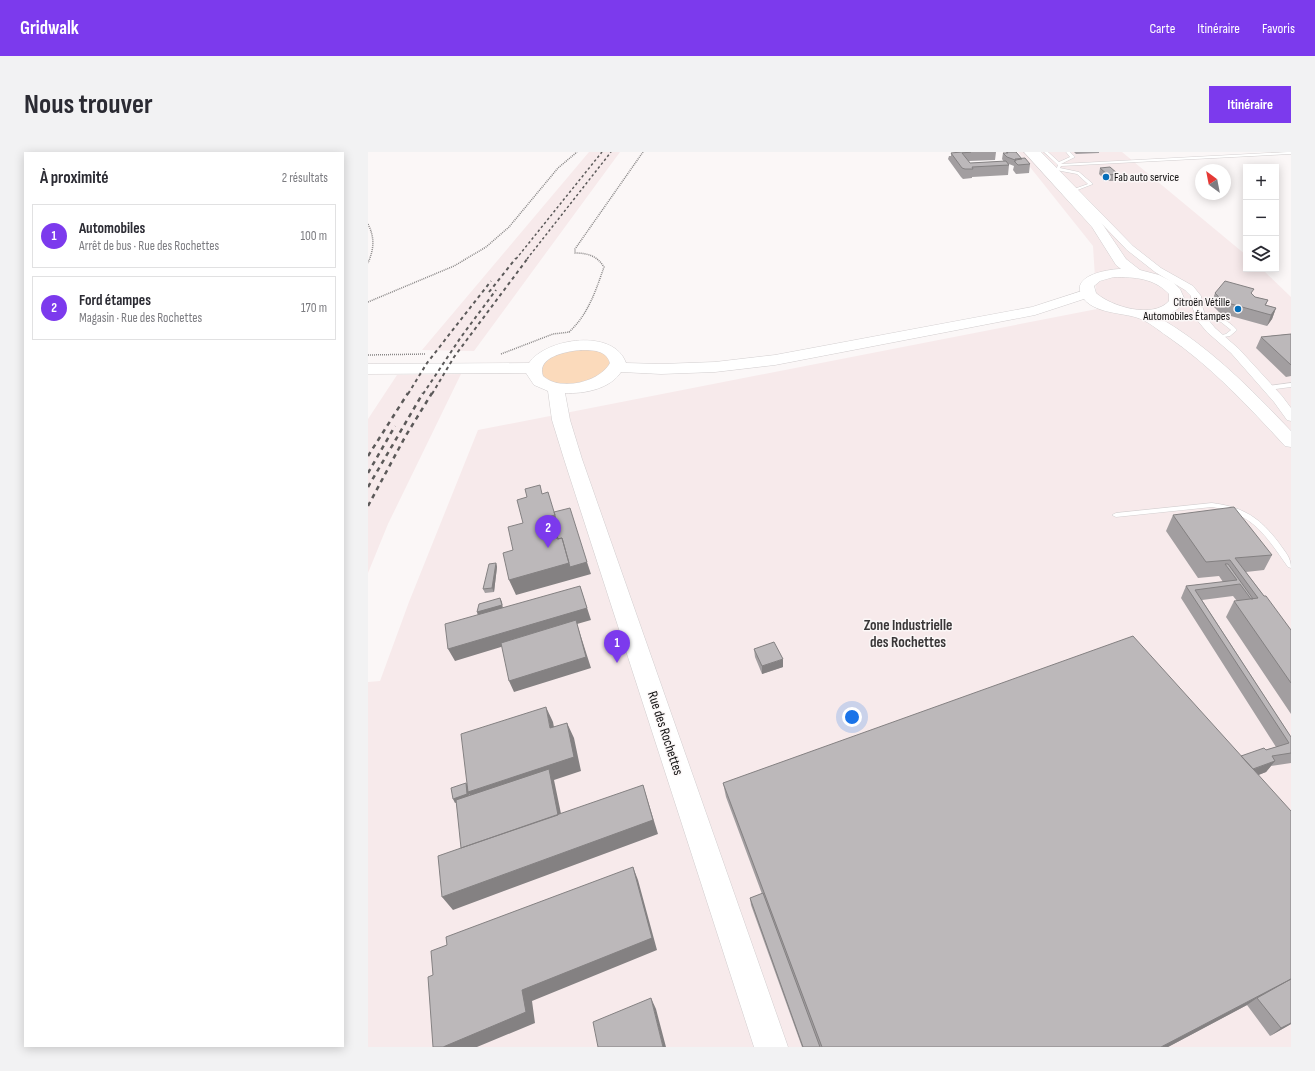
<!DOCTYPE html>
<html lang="fr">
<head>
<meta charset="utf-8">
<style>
	body { margin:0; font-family:"Sofia Sans Condensed",sans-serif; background:#f2f2f3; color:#2b2b33 }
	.controls { position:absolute; right:12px; top:12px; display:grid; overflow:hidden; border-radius:0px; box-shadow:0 2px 10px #0003 }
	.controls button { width:36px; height:36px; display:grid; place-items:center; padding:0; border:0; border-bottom:1px solid #e1e1e2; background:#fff; color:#2b2b33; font:20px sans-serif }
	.compass { position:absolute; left:827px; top:12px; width:36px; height:36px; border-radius:50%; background:#fff; box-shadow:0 2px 10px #0003; rotate:328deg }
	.you { position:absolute; left:484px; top:565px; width:14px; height:14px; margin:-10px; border:3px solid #fff; border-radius:50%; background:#1a73e8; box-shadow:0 0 0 6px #1a73e833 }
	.badge { display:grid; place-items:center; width:26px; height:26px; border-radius:50%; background:#7c3aed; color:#fff; font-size:13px; font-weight:700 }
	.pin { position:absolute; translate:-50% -33px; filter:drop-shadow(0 1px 2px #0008) }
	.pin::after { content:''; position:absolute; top:21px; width:14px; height:12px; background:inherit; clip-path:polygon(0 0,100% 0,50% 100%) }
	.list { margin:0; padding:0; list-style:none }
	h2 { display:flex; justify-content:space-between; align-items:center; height:52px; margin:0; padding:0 16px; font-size:17px }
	h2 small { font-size:13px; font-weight:400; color:#7c7c81 }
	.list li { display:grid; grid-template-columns:26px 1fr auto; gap:12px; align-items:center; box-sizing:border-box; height:64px; margin:0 8px 8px; padding:0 8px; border:1px solid #e1e1e2; border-radius:0px }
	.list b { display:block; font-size:15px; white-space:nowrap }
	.list p { margin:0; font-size:13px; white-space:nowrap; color:#7c7c81 }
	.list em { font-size:13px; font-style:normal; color:#7c7c81 }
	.icon { flex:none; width:22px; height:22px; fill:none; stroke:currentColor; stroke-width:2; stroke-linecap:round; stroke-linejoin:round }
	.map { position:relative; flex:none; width:923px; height:895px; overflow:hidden; border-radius:0px }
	header { display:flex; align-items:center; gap:24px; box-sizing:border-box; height:56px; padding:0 20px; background:#7c3aed; color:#fff }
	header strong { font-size:19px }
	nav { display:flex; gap:22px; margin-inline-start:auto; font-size:14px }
	.intro { display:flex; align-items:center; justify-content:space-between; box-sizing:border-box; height:96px; padding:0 24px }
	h1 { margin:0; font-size:28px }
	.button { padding:10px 18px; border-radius:0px; background:#7c3aed; color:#fff; font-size:14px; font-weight:700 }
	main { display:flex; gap:24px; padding:0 24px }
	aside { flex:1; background:#fff; border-radius:0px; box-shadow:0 2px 10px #0003 }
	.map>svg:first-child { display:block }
	.built { fill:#f7eaeb }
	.green { fill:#fbdabb }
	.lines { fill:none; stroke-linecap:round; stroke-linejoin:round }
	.lane-casing { stroke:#d2cecf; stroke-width:1 }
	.street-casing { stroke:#d2cecf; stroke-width:1 }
	.secondary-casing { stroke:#d2cecf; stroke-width:1 }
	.primary-casing { stroke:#d2cecf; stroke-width:1 }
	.path { stroke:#888686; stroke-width:1.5; stroke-dasharray:1 1; stroke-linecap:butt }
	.lane { fill:#fff; fill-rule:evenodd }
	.street { fill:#fff; fill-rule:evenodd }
	.secondary { fill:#fff; fill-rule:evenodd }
	.primary { fill:#fff; fill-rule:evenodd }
	.rail-far2 { stroke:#5b5959; stroke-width:1.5; stroke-dasharray:2.5 2.5; stroke-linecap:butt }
	.rail-far1 { stroke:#5b5959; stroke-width:2; stroke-dasharray:3.5 3.5; stroke-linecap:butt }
	.rail { stroke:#5b5959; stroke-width:2.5; stroke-dasharray:4.5 4.5; stroke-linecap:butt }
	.wall { fill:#a29ea0 }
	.shaded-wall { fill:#848182 }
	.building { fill:#bcb8ba; stroke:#848182 }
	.poi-dot { fill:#056eb9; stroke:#fbf7f7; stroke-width:1.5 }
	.labels { text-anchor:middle; stroke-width:3; stroke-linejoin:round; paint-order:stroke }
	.far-poi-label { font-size:12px; fill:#0f0e0e; stroke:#fbf7f7; text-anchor:start }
	.street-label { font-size:14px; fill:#0f0e0e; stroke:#fbf7f7 }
	.neighbourhood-label { font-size:15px; font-weight:bold; fill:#393637; stroke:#fbf7f7 }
</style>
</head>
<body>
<header>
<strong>Gridwalk</strong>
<nav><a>Carte</a><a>Itinéraire</a><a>Favoris</a></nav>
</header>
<div class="intro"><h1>Nous trouver</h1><a class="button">Itinéraire</a></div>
<main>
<aside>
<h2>À proximité<small>2 résultats</small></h2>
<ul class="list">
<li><span class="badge">1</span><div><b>Automobiles</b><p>Arrêt de bus · Rue des Rochettes</p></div><em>100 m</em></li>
<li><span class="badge">2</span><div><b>Ford étampes</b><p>Magasin · Rue des Rochettes</p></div><em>170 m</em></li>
</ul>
</aside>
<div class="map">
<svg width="923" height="895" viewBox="0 0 923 895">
	<rect width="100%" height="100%" fill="#fbf7f7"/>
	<path class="built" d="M221,0H252L106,199L54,198Z
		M650,0H754L878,103V117H894L923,145V895H0V530L12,529L41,450L110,278L729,157L725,94Z
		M93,222L20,372L0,421V267L29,223Z"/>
	<path class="green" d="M209,196C222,198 241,196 242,213L231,225L208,232L186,231L173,223L174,212L179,206Z"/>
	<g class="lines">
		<g class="lane-casing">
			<path id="lane" d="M676,0H680L691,10L702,5L698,0H702L707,5L693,12L920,0H923V2L693,14L692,16L711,20L725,32L707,39L705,38L706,37L720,32L709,22L688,18L690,13Z
				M832,160C846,164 859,166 869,178L862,184L850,186V184L858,182L863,178L853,170L830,163V161Z
				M923,231V235L900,238L897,236L900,234Z
				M844,351C876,355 892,366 911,391C917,400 923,405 923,416L920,415C897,383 886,362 844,355L748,365L744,363L748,361Z"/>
		</g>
		<g class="street-casing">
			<path id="street" d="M665,0H673L765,94L793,116L825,134L833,144L834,154L838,165L847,176L871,197L914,244L923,256V269L919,268L906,250L863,201L839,180L829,168L824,154L823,144L817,138L787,120L759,98Z"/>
		</g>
		<g class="secondary-casing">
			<path id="secondary" d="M720,137L725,138L727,141L725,144L667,163L407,213L347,220L293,222L253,220C242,237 216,242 197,241L202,268L214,307L420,895H386L196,307L184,268L180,239L166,233L158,221L0,222V212L161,211C178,186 246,176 258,211L293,212L347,210L407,203L664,155ZM213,198C225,198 238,198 242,211C232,230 192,240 175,224C168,205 199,199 213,198Z"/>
		</g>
		<g class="primary-casing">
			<path id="primary" d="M656,0H667L733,70L758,107L772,118L791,123L805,130L812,137L816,146C814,158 801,163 790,165C841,194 883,237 923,279V295L917,294C880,254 843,214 799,184C790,178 780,169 770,166C754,160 718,162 712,139C708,122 743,117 753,117L748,113L724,75ZM746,125C767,125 786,126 801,142V149C785,167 744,155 728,141L726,134L732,129Z"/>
		</g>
		<path class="path" d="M0,72C7,86 6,97 0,111
			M0,150L86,114L118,95L141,75L190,16L209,0
			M201,180C220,163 228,138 236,115C229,104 220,101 207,101V97L275,0
			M133,202L185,182L202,180
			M0,203L58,202"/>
		<use href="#lane" class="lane"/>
		<use href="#street" class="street"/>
		<use href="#secondary" class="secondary"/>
		<use href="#primary" class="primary"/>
		<path class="rail-far2" d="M148,107L234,0
			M159,107L243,0"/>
		<path class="rail-far1" d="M121,140L148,106
			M40,242L59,211L123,129
			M55,242L93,185L128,138
			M64,242L86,205L160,106"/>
		<path class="rail" d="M0,304L40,241
			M0,321L27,274
			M0,335L55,241
			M0,354L37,285L64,241"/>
	</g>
	<path class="wall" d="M591,0H628L627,8L601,9L602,11L636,10L634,7L635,1H638V0H648L654,7L662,12L661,21L648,22L645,18L646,14L641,12V13L640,23L604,25V26L595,27L593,25L580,7L581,4H583V1Z
		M706,0H731V1L708,2Z
		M732,16L750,22L748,29H738L731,22Z
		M847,141L884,142L887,145L900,148L898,153L908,156L904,167L899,174L852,161L843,152Z
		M923,182V224L918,225L888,196L893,185Z
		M805,363L904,403L896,418L878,420L896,444L923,478V562L858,465L866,449H869L865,444L834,448L923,585V611L903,614L898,620L890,623L923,872L902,884L879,853L800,895H434L383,753L382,746L394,742L358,645L355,631L873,604L908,595L813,446L818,434L855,430L851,424L830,426L798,379Z
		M128,411L129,415L126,440L117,441L115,437Z
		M386,497L415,515L394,522L387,505Z"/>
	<path class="shaded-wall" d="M908,156L904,167L899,174L903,163Z
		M187,363L192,378L219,410L223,422L148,443L141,428L195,403L183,364Z
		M128,411L129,415L126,440L124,436Z
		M212,434L223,468L209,472L223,516L146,540L141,529L209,472L87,509L80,497Z
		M132,446L134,450L135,457L110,464L109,460Z
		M415,507V515L394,522V514Z
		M178,555L185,570L189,591L182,576Z
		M199,571L206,586L213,619L186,628L196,676L109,654L101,642L102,646L87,651L85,647L98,631L100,634Z
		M907,609L898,620L873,630L881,619Z
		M275,633L290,682L85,758L74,745Z
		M265,715L270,728L289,798L164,849L167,871L109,895H75L154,838Z
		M923,827V830L889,846L879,853L800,895H793Z
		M283,846L288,857L298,895H295Z
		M923,871V872L902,884L913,876Z"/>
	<path class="building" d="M593,0H603L594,1L602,11L638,9L641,13L604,15L605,17H597L594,16L583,1Z
		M639,0H648L654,7L647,8L639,5L635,1H640Z
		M657,6L662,12L650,13L646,9H648L647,7Z
		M742,15L750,22L740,23L732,16Z
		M857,129L886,137L883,141L887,145L900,148L897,153L908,156L903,163L856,150L847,141Z
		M923,182V213L893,185Z
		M172,333L174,342L180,340L187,363L183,364L189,387L194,386L201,411L141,428L135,401L145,398L140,375L155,371L149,348L159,345L157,337Z
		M866,355L904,403L867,406L896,444H898L923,478V531L866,449L890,446L862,408L838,410L805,363Z
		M202,356L219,410L202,415L194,386L190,387L184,368L188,367L186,360Z
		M128,411L124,436L115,437L121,412Z
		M857,412H860L885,447H883L872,432L827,438L923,585V601L904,604L907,609L885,617L873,604L896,596L898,598L921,591L818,434L869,428Z
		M212,434L219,456L80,497L77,472Z
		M132,446L134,453L109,460L111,452Z
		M208,468L218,505L141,529L133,491Z
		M765,484L923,659V827L793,895H454L355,631Z
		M406,490L415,507L394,514L386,497Z
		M178,555L182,576L199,571L206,605L100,640L93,582Z
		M181,617L190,663L93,696L88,648Z
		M98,631L99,642L85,647L83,636Z
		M275,633L285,668L74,745L70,704Z
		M265,715L284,786L154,838L158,860L75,895H65L60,825L65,823L63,799L79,793L78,785Z
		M395,741L452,895H435L382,746Z
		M923,827V871L913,876L889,846Z
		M283,846L295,895H230L225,870Z"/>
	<g class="poi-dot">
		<circle cx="738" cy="25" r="4"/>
		<circle cx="870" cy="157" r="4"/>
	</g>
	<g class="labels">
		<g class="far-poi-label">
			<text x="746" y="29">Fab auto service</text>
			<text x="862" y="154" text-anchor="end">Citroën Vétille<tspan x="862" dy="14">Automobiles Étampes</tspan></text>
		</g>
		<g class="street-label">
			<text transform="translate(298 581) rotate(72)" y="5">Rue des Rochettes</text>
		</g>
		<g class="neighbourhood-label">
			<text x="540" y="478">Zone Industrielle<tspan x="540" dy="17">des Rochettes</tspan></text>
		</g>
	</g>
</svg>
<div class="controls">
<button>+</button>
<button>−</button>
<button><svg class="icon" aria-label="layers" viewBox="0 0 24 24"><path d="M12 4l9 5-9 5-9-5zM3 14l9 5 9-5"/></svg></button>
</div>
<svg class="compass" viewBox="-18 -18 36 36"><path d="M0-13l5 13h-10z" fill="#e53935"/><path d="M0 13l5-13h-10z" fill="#7c7c81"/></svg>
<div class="you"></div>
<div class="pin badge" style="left:249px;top:511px">1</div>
<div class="pin badge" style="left:180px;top:396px">2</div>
</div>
</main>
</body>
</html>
